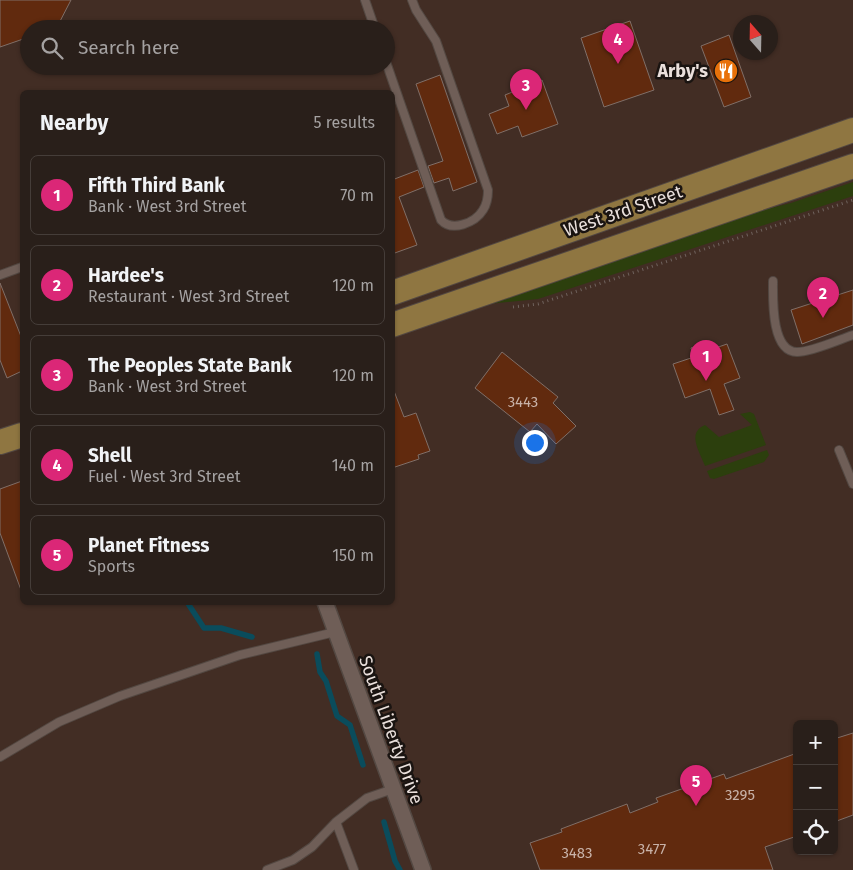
<!DOCTYPE html>
<html lang="en">
<head>
<meta charset="utf-8">
<style>
	body { margin:0; font-family:"Fira Sans",sans-serif; background:#352c27; color:#f1f3f6 }
	.controls { position:absolute; right:15px; bottom:15px; display:grid; overflow:hidden; border-radius:8px; box-shadow:0 1px 4px #0004 }
	.controls button { width:45px; height:45px; display:grid; place-items:center; padding:0; border:0; border-bottom:1px solid #453d39; background:#291f1a; color:#f1f3f6; font:25px sans-serif }
	.compass { position:absolute; left:733px; top:15px; width:45px; height:45px; border-radius:50%; background:#291f1a; box-shadow:0 1px 4px #0004; rotate:340deg }
	.you { position:absolute; left:534px; top:442px; width:18px; height:18px; margin:-12px; border:4px solid #fff; border-radius:50%; background:#1a73e8; box-shadow:0 0 0 8px #1a73e833 }
	.badge { display:grid; place-items:center; width:32px; height:32px; border-radius:50%; background:#db2777; color:#fff; font-size:16px; font-weight:700 }
	.pin { position:absolute; translate:-50% -41px; filter:drop-shadow(0 1px 2px #0008) }
	.pin::after { content:''; position:absolute; top:26px; width:18px; height:15px; background:inherit; clip-path:polygon(0 0,100% 0,50% 100%) }
	.list { margin:0; padding:0; list-style:none }
	h2 { display:flex; justify-content:space-between; align-items:center; height:65px; margin:0; padding:0 20px; font-size:21px }
	h2 small { font-size:16px; font-weight:400; color:#a5a2a2 }
	.list li { display:grid; grid-template-columns:32px 1fr auto; gap:15px; align-items:center; box-sizing:border-box; height:80px; margin:0 10px 10px; padding:0 10px; border:1px solid #453d39; border-radius:8px }
	.list b { display:block; font-size:19px; white-space:nowrap }
	.list p { margin:0; font-size:16px; white-space:nowrap; color:#a5a2a2 }
	.list em { font-size:16px; font-style:normal; color:#a5a2a2 }
	.icon { flex:none; width:28px; height:28px; fill:none; stroke:currentColor; stroke-width:2; stroke-linecap:round; stroke-linejoin:round }
	.map { position:relative; flex:none; width:853px; height:870px; overflow:hidden }
	.search { position:absolute; background:#291f1a; box-shadow:0 1px 4px #0004; left:20px; top:20px; width:375px; height:55px; display:flex; align-items:center; gap:12px; box-sizing:border-box; padding:0 18px; border-radius:28px; color:#a5a2a2; font-size:19px }
	.panel { position:absolute; background:#291f1a; box-shadow:0 1px 4px #0004; left:20px; top:90px; width:375px; height:515px; border-radius:8px }
	.map>svg:first-child { display:block }
	.built { fill:#422d24; fill-rule:evenodd }
	.green { fill:#2c3f0d }
	.lines { fill:none; stroke-linecap:round; stroke-linejoin:round }
	.stream { stroke:#0a4c5c; stroke-width:5.5 }
	.building { fill:#612a0e; stroke:#806f68 }
	.lane-casing { stroke:#534842; stroke-width:10 }
	.street-casing { stroke:#534842; stroke-width:18 }
	.primary-casing { stroke:#534842; stroke-width:26 }
	.path { stroke:#6f625d; stroke-width:3; stroke-dasharray:1 4; stroke-linecap:butt }
	.lane { stroke:#6f5e57; stroke-width:8 }
	.street { stroke:#6f5e57; stroke-width:15 }
	.primary { stroke:#8f7641; stroke-width:24 }
	.labels { text-anchor:middle; stroke-width:5; stroke-linejoin:round; paint-order:stroke }
	.number-label { font-size:15px; fill:#c8b2a8 }
	.poi-label { font-size:18px; font-weight:bold; fill:#eae0dc; stroke:#1a1411; text-anchor:end }
	.street-label { font-size:18px; fill:#eae0dc; stroke:#1a1411 }
</style>
</head>
<body>
<div class="map">
<svg width="853" height="870" viewBox="0 0 853 870">
	<rect width="100%" height="100%" fill="#372923"/>
	<path class="built" d="M0,0H853V870H0ZM740,22H770V52H740ZM29,29H386V66H29ZM22,92H392V602H22ZM797,724H834V851H797Z"/>
	<path class="green" d="M853,182V196L538,299L479,305L715,222L791,203Z
		M750,412L754,414L766,445L705,466C700,452 686,433 705,425L719,437L752,425L740,414Z
		M767,450L769,455L764,462L714,479L710,478L707,471Z"/>
	<g class="lines">
		<path class="stream" d="M187,602L204,628H221L252,637
			M317,654L320,672L326,681L337,716L350,725L363,765
			M384,822L395,861L400,870"/>
	</g>
	<path class="building" d="M0,0H71L57,27L29,29V37L0,47Z
		M630,21L654,90L604,107L581,38Z
		M729,35L751,97L724,107L701,46Z
		M440,75L477,182L453,191L449,178L434,183L428,166L443,161L416,84Z
		M542,80L558,124L522,137L518,126L497,134L489,114L509,106L505,95Z
		M418,170L424,187L399,197L417,245L392,254V180Z
		M0,283L22,339V371L7,378L0,360Z
		M853,290V325L802,344L791,310Z
		M704,343L707,351L727,344L740,378L724,384L734,410L719,415L710,389L685,398L673,364L694,357L691,348Z
		M502,352L558,397L553,403L576,426L556,444L537,424L530,432L475,388Z
		M394,391L404,417L416,413L430,451L418,455L419,459L392,468V392Z
		M22,481V589L21,590L0,533V489Z
		M853,733V815L834,822V739Z
		M797,753V836L765,847L773,870H540L530,843L562,832L561,829L627,804L630,813L658,802L656,798L724,774L726,779Z"/>
	<g class="lines">
		<g class="lane-casing">
			<path id="lane" d="M365,0L375,29
				M386,62L441,220C452,232 475,223 483,210C487,204 488,197 488,190L436,41L416,10L412,0
				M0,275L22,267
				M773,281C773,299 771,352 797,352C812,352 838,340 853,335
				M839,450L853,484
				M0,757L59,722L120,696L240,655L335,632
				M336,822L354,870
				M267,870L293,860L312,847L336,822L367,798L393,789"/>
		</g>
		<g class="street-casing">
			<path id="street" d="M325,602L423,870"/>
		</g>
		<g class="primary-casing">
			<path id="primary" d="M392,293L853,130
				M392,325L853,166
				M0,442L22,435"/>
		</g>
		<path class="path" d="M513,307L538,304L853,200"/>
		<use href="#lane" class="lane"/>
		<use href="#street" class="street"/>
		<use href="#primary" class="primary"/>
	</g>
	<defs>
		<g id="restaurant-disc" transform="scale(1.25)"><circle r="9.5" fill="#e8710a" stroke="#1a1411"/><path d="M-5-6h1v4h1v-4h1v4h1v-4h1v5L-1.5 .5V6h-2V.5L-5-1ZM5-6V6H3V1.5H1.5Q1.5-4 5-6Z" fill="#fff"/></g>
	</defs>
	<g fill-rule="evenodd">
		<use href="#restaurant-disc" x="726" y="71"/>
	</g>
	<g class="labels">
		<g class="number-label">
			<text x="523" y="407">3443</text>
			<text x="740" y="800">3295</text>
			<text x="652" y="854">3477</text>
			<text x="577" y="858">3483</text>
		</g>
		<g class="poi-label">
			<text x="708" y="77">Arby's</text>
		</g>
		<g class="street-label">
			<text transform="translate(623 211) rotate(-19)" y="6">West 3rd Street</text>
			<text transform="translate(391 730) rotate(70)" y="6">South Liberty Drive</text>
		</g>
	</g>
</svg>
<div class="controls">
<button>+</button>
<button>−</button>
<button><svg class="icon" aria-label="locate" viewBox="0 0 24 24"><circle cx="12" cy="12" r="6"/><path d="M12 2v4M12 18v4M2 12h4M18 12h4"/></svg></button>
</div>
<svg class="compass" viewBox="-18 -18 36 36"><path d="M0-13l5 13h-10z" fill="#e53935"/><path d="M0 13l5-13h-10z" fill="#a5a2a2"/></svg>
<div class="you"></div>
<div class="pin badge" style="left:706px;top:381px">1</div>
<div class="pin badge" style="left:823px;top:318px">2</div>
<div class="pin badge" style="left:526px;top:110px">3</div>
<div class="pin badge" style="left:618px;top:64px">4</div>
<div class="pin badge" style="left:696px;top:806px">5</div>
<div class="search"><svg class="icon" aria-label="search" viewBox="0 0 24 24"><circle cx="10" cy="10" r="6"/><path d="M15 15l6 6"/></svg>Search here</div>
<section class="panel">
<h2>Nearby<small>5 results</small></h2>
<ul class="list">
<li><span class="badge">1</span><div><b>Fifth Third Bank</b><p>Bank · West 3rd Street</p></div><em>70 m</em></li>
<li><span class="badge">2</span><div><b>Hardee's</b><p>Restaurant · West 3rd Street</p></div><em>120 m</em></li>
<li><span class="badge">3</span><div><b>The Peoples State Bank</b><p>Bank · West 3rd Street</p></div><em>120 m</em></li>
<li><span class="badge">4</span><div><b>Shell</b><p>Fuel · West 3rd Street</p></div><em>140 m</em></li>
<li><span class="badge">5</span><div><b>Planet Fitness</b><p>Sports</p></div><em>150 m</em></li>
</ul>
</section>
</div>
</body>
</html>
